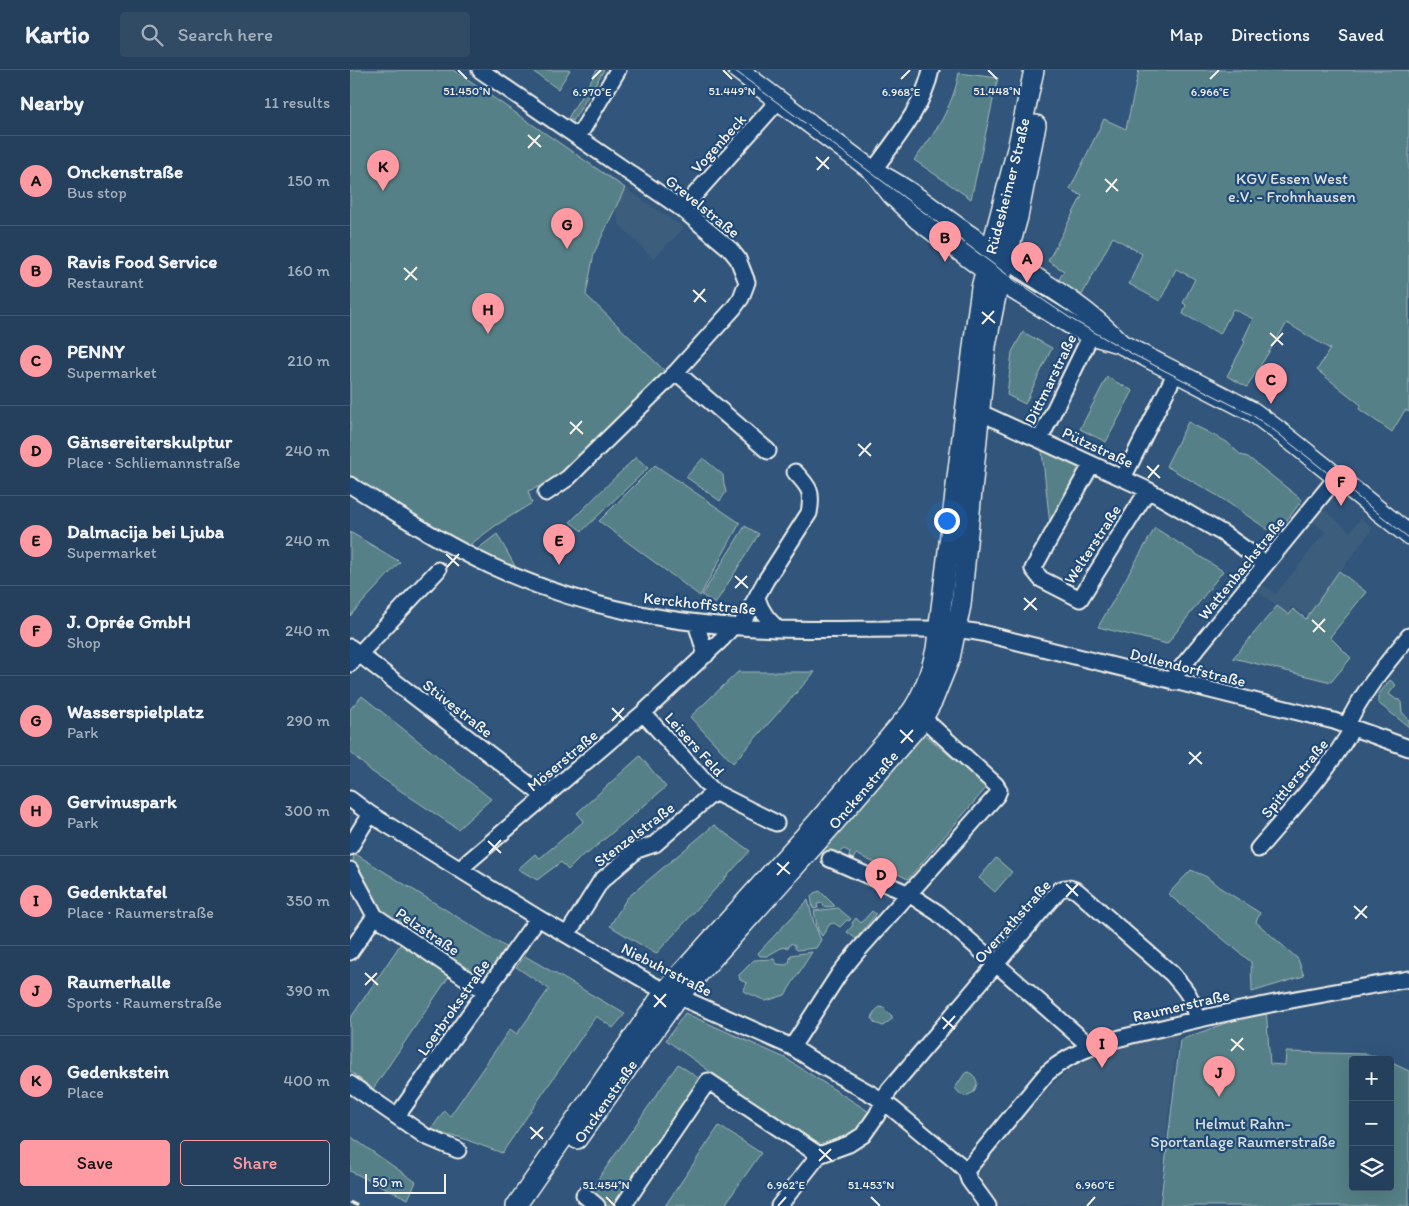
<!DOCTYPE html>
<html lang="en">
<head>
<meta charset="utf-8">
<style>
	body { margin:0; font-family:Itim,sans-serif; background:#314b65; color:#f1f3f6 }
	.controls { position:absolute; right:15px; bottom:15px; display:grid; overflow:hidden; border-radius:5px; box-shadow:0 5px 20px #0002 }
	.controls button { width:45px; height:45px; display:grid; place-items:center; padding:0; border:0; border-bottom:1px solid #425972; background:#25405c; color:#f1f3f6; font:25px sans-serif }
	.scale { position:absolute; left:15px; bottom:12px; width:81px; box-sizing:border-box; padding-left:5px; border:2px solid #f4f1e8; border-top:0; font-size:14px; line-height:18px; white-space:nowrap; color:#f4f1e8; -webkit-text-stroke:4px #1f4a7a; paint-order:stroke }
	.you { position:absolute; left:596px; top:450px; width:18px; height:18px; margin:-12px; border:4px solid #fff; border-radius:50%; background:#1a73e8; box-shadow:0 0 0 8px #1a73e833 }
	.badge { display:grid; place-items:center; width:32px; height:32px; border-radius:50%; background:#ff9aa2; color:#111; font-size:16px; font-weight:700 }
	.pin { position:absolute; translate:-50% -41px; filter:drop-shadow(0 1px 2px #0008) }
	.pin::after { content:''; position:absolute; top:26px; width:18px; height:15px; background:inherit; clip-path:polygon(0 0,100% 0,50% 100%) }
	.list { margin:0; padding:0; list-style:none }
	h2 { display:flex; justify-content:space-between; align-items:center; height:65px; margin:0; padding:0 20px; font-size:21px }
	h2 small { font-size:16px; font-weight:400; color:#a3afbb }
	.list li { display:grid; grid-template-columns:32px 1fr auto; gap:15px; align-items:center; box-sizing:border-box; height:90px; padding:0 20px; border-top:1px solid #425972 }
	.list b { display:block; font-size:19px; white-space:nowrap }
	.list p { margin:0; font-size:16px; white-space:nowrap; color:#a3afbb }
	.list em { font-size:16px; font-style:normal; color:#a3afbb }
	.actions { display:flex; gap:10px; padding:15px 20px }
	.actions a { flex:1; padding:11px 0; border:1px solid #ff9aa2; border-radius:5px; text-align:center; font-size:18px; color:#ff9aa2 }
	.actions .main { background:#ff9aa2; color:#111 }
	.icon { flex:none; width:28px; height:28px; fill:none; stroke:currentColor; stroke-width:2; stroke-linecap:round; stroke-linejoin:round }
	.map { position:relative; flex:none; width:1059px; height:1136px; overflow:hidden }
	header { display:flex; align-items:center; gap:30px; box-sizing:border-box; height:70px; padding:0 25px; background:#25405c; border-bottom:1px solid #425972 }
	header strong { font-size:24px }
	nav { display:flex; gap:28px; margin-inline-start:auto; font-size:18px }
	.search { width:350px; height:45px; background:#314b65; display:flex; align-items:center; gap:12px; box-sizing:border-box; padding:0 18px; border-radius:5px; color:#a3afbb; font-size:19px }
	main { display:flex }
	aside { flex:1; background:#25405c }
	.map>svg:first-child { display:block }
	.built { fill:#3e5d7c }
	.green { fill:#578087; stroke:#a6b8b8 }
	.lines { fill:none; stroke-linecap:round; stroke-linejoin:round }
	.minor-casing { stroke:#f4f1e8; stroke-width:19 }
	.major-casing { stroke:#f4f1e8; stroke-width:22 }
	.minor { stroke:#1f4a7a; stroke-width:15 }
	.major { stroke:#1f4a7a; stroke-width:19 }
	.tram { stroke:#f4f1e8; stroke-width:1 }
	.rail { stroke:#f4f1e8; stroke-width:3; stroke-dasharray:8 4; stroke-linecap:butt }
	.ticks { fill:none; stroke:#f4f1e8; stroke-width:2 }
	.labels { text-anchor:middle; stroke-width:4.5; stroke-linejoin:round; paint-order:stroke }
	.street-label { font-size:16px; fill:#f4f1e8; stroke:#1f4a7a }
	.park-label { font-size:16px; fill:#dce0d9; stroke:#1f4a7a }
	.ticks-label { font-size:12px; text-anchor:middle; fill:#f4f1e8; stroke:#1f4a7a; stroke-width:4.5; stroke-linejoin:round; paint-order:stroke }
</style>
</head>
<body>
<header>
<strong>Kartio</strong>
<div class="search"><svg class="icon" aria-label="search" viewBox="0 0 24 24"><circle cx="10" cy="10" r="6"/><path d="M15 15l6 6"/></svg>Search here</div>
<nav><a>Map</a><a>Directions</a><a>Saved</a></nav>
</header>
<main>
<aside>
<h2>Nearby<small>11 results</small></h2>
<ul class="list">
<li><span class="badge">A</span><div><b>Onckenstraße</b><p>Bus stop</p></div><em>150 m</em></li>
<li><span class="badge">B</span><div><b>Ravis Food Service</b><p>Restaurant</p></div><em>160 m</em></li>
<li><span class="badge">C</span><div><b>PENNY</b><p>Supermarket</p></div><em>210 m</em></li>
<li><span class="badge">D</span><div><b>Gänsereiterskulptur</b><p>Place · Schliemannstraße</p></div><em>240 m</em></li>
<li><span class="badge">E</span><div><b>Dalmacija bei Ljuba</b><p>Supermarket</p></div><em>240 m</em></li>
<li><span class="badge">F</span><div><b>J. Oprée GmbH</b><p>Shop</p></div><em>240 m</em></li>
<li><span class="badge">G</span><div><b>Wasserspielplatz</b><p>Park</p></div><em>290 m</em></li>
<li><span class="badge">H</span><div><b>Gervinuspark</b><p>Park</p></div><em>300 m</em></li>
<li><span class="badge">I</span><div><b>Gedenktafel</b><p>Place · Raumerstraße</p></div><em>350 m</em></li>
<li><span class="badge">J</span><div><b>Raumerhalle</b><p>Sports · Raumerstraße</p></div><em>390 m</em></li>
<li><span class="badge">K</span><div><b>Gedenkstein</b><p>Place</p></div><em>400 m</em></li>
</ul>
<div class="actions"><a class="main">Save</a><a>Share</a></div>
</aside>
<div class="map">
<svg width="1059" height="1136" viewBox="0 0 1059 1136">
	<rect width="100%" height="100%" fill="#31557b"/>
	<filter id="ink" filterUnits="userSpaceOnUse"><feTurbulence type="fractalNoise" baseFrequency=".02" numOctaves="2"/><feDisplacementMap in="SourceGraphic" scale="10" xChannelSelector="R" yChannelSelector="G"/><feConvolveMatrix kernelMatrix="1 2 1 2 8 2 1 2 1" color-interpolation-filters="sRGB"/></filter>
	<g filter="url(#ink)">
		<path class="built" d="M275,118L334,158L303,189L269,154L265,139Z
			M971,437L1000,462L1011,448L1023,458L957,546L942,536L938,544L906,520L912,514L926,524L975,462L961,450Z
			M829,954L808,1136H646L615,1104L704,1013L733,989L775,970Z"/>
		<path class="green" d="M0,0H103L275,118L244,183L236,225L318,304L202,414L193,415L178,421L182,433L145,456L117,477L0,407Z
			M181,0H220L208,19Z
			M247,0H254L223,51L218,48Z
			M789,0H1059V342L1055,340L1042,362L1009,339L1011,335L967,300L980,279L937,253L897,317L877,306L895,272L893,270L903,249L883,239L870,264L833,244L836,235L833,233L845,209L826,199L810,231L779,214L792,184L763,167L732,225L708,211L714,201L698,191L732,126L720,119L754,49L776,59Z
			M609,3L648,8L621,129L564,90C585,64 603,36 609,3Z
			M673,262L702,278L675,334L657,325L662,282Z
			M757,307L783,321L756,372L730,359Z
			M838,352L877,372L891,385L898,387L952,430L926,465L868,426L816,396Z
			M691,372L739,396L701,464Z
			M286,387L298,398L232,461L220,452Z
			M353,388L373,405L374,414L376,422L370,431L336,407Z
			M305,395L390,453L350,526L249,451Z
			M395,456L409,464L365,534L352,525Z
			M805,458L873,501L817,574L748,557Z
			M0,462L50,492L0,546Z
			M147,464L165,496L151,494L125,481Z
			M989,501L1016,522L980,567L1001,588L981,612L883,588L927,536L939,545L943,539L956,549Z
			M388,602H465L383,693L340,647Z
			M1040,610L1046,615L1039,624L1047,630L1048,629L1051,632L1052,642L1059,650V657L1028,633V625Z
			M12,626L141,729L108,759L21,701L0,682V639Z
			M573,663L637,717L558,809L506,784L502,791L499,786L500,782L494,779L488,783L484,782L481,788L471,783Z
			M290,686L316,717L237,784L235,783L218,800L211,792L187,810L168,799L185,784L190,788L234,751L227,743Z
			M364,755L400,781L306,884L260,856L277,828Z
			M4,783L159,879L139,907L128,909L29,842L3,792Z
			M646,788L662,802L645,822L629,808Z
			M841,800L857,807L869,817L910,843L906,852L948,889L954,906L902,922L901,892L818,824Z
			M470,821L485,836L474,837L473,833L467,834L468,838L463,839L461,826L464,823Z
			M458,830L464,853L471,870L466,878L447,880L445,878V875L441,873L439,877L431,878L417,886H410L408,883Z
			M488,838L501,849L499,851L497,850L490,857L484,853L480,854L472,866L468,860L464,841Z
			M522,841L526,844L506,869L497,862L503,855L502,853L506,848L511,853Z
			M54,869L102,902L23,1019L0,1001V949Z
			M462,882L435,925L416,931L393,921L397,913L390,910L389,905L404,890L424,889L427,894L435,895L439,893L441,885Z
			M175,886L275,944L263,958L246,946L152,1083L109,1067L86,1064L80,1061L94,1041L100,1046L160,959L167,964L199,919L166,897Z
			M530,937L534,938L542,946V949L533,956L525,953L522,949L524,942Z
			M916,938L920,994L935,995L936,982L1018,984L1035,990H1003V1117H1040V992L1059,1001V1136H810L830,970Z
			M335,943L435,988L521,1043L501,1069L467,1078L316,970Z
			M328,994L351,1010L268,1136H253L237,1125Z
			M618,1002C623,1004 627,1008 627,1014L624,1022L616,1026L611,1025L605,1018L615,1003Z
			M369,1056L411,1083L374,1136H315Z
			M0,1066L66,1112L58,1129L0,1101Z"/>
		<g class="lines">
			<g class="minor-casing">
				<path id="minor" d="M130,0L332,139L380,179L388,189L397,212L391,228L383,239L326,302L230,396L218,408L196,423
					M228,67L268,0
					M523,101C545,70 573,38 581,0
					M332,139L429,30
					M326,302L418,381
					M638,346L798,420L874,464L916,494
					M690,369L741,265
					M741,395L683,499L691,509L730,529L798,420
					M773,408L826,302
					M0,415C46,443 92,473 141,496C234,539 326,555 427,559C468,560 508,559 549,559C576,559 604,558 632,563L984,651L1059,678
					M407,528C411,541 417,549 428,559
					M346,553L356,585
					M390,557L416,510L459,443C463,422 460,418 445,402
					M0,577L195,727
					M0,594L88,500
					M824,612L826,604L987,407
					M293,643L364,722L426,753
					M997,655C1012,622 1036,594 1059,566
					M0,729L20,744L188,848L303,915L442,977L470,995L525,1026L543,1039L609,1094L616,1101L619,1110L638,1136
					M0,777L20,744
					M908,779C941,740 978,702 1003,657
					M480,789L559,824L588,843L741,977
					M111,799L119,791L293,643L373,568L383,556
					M0,800L25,846L0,882
					M25,846L135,921
					M217,865L251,811L287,780L305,774L364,722
					M442,977L489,904L506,883L647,725L649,720L646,715L573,648
					M0,1014L75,1066L108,1080
					M47,1046L188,848
					M616,1101L697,1003C730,974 775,967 816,957C896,937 978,923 1059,909
					M234,1125L247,1136
					M273,1136L358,1011L469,1085
					M429,1136L469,1085L499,1074L513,1065L527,1045L539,1020L709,820C716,817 720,817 727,821L822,904C837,921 842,926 846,949"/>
			</g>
			<g class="major-casing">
				<g id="major">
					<path d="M388,0L523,101C561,119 590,146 625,169C674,202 729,229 770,273"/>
					<path d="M523,101L542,125L568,150L651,212L723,256L741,265L771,274L903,342L934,365L1059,465"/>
					<path id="s1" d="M227,1069L328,927L478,760L571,652L583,630L600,588L611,535L636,276L646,226L668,147L686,55"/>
					<path id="s2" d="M166,1136L315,921L468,751L561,642C574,623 581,602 586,579L624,269L631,218L668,75L684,0"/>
				</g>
			</g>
			<use href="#minor" class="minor"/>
			<use href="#major" class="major"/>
			<path class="tram" d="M384,0L671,215L723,250L784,285L902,345L925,361L1059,468"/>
			<path class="rail" d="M0,1132L8,1136"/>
		</g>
	</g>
	<path class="ticks" d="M108,0L117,9M373,0L382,9M638,0L647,9M242,9L251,0M551,9L560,0M860,9L869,0M178,65L191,77M178,78L190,65M466,87L479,99M467,100L479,87M755,109L768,121M756,122L767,109M54,198L67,210M55,210L67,197M343,220L356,232M344,232L355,219M632,242L645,253M632,254L644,241M920,263L933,275M921,276L933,263M220,352L233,364M220,364L232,351M508,374L521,386M509,386L521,373M797,396L810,408M798,408L809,395M96,484L109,496M97,497L109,484M385,506L398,518M385,518L397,506M674,528L687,540M674,540L686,528M962,550L975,562M963,562L975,549M262,638L274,650M262,651L274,638M550,660L563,672M551,673L563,660M839,682L852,694M839,694L851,682M138,771L151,783M139,783L151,770M427,793L440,804M427,805L439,792M716,814L728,826M716,827L728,814M1004,836L1017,848M1005,849L1017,836M15,903L28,915M15,915L27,903M304,925L316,937M304,937L316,924M592,947L605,959M593,959L605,946M881,969L894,980M881,981L893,968M180,1057L193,1069M181,1069L193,1057M469,1079L482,1091M469,1091L481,1079M256,1127L265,1136M521,1127L530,1136M428,1136L436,1127M737,1136L745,1127"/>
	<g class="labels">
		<g class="street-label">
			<text transform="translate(368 73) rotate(-48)" y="6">Vogenbeck</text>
			<text dy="6" stroke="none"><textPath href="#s2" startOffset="1171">Rüdesheimer Straße</textPath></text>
			<text transform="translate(353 136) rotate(39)" y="6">Grevelstraße</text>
			<text transform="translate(700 309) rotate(-64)" y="6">Dittmarstraße</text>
			<text transform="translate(748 377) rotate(25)" y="6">Pützstraße</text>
			<text transform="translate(742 474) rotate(-57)" y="6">Welterstraße</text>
			<text transform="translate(891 498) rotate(-51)" y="6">Wattenbachstraße</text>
			<text transform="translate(350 533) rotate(6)" y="6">Kerckhoffstraße</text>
			<text transform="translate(838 597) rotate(14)" y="6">Dollendorfstraße</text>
			<text transform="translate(108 638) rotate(38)" y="6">Stüvestraße</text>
			<text transform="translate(345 674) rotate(48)" y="6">Leisers Feld</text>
			<text transform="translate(212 690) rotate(-40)" y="6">Möserstraße</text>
			<text transform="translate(944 708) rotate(-51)" y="6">Spittlerstraße</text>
			<text dy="6" stroke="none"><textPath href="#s1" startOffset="452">Onckenstraße</textPath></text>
			<text transform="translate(284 764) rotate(-37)" y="6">Stenzelstraße</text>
			<text transform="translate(662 851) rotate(-48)" y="6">Overrathstraße</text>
			<text transform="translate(78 861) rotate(34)" y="6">Pelzstraße</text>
			<text transform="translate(317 899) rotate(27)" y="6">Niebuhrstraße</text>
			<text transform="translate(831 935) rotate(-13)" y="6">Raumerstraße</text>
			<text transform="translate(103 937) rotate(-55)" y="6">Loerbroksstraße</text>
			<text transform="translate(255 1031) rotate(-55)" y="6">Onckenstraße</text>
		</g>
		<g class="park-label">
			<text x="942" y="114">KGV Essen West<tspan x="942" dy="18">e.V. - Frohnhausen</tspan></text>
			<text x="893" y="1059">Helmut Rahn-<tspan x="893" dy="18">Sportanlage Raumerstraße</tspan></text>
		</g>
	</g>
	<g class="ticks-label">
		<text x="117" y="25">51.450°N</text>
		<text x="382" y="25">51.449°N</text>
		<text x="647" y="25">51.448°N</text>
		<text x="242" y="26">6.970°E</text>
		<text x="551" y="26">6.968°E</text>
		<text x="860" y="26">6.966°E</text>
		<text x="436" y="1119">6.962°E</text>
		<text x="745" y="1119">6.960°E</text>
		<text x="256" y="1119">51.454°N</text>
		<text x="521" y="1119">51.453°N</text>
	</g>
</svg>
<div class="controls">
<button>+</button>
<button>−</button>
<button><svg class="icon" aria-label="layers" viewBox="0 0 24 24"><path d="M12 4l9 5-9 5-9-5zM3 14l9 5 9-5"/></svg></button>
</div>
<div class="scale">50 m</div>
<div class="you"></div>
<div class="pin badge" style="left:677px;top:213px">A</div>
<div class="pin badge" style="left:595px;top:192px">B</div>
<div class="pin badge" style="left:921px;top:334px">C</div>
<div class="pin badge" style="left:531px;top:829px">D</div>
<div class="pin badge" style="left:209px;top:495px">E</div>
<div class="pin badge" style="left:991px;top:436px">F</div>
<div class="pin badge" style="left:217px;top:179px">G</div>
<div class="pin badge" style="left:138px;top:264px">H</div>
<div class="pin badge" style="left:752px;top:998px">I</div>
<div class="pin badge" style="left:869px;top:1027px">J</div>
<div class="pin badge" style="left:33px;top:121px">K</div>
</div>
</main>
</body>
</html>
